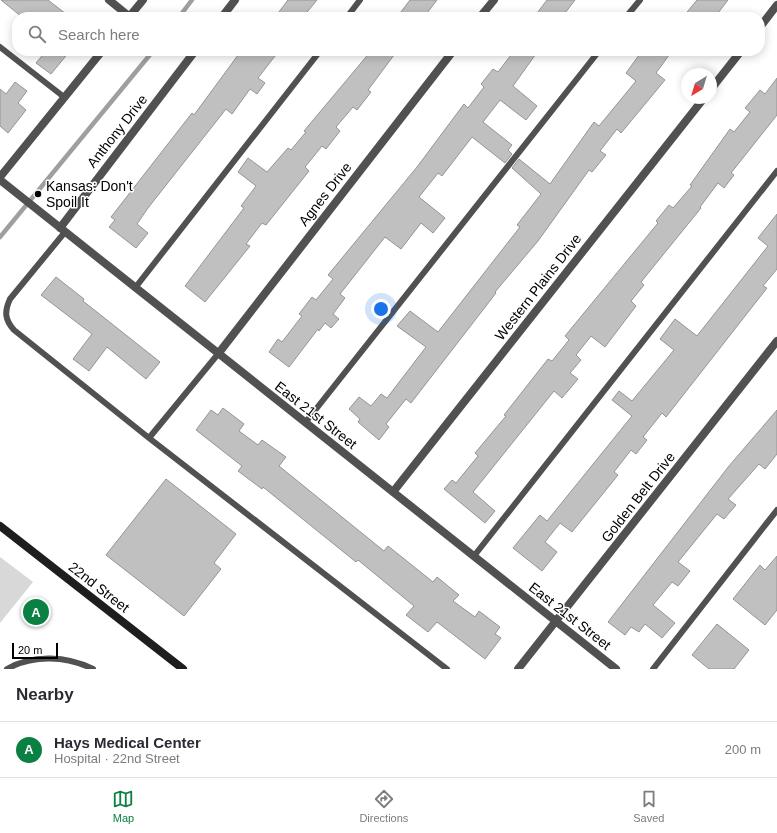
<!DOCTYPE html>
<html lang="en">
<head>
<meta charset="utf-8">
<style>
	body { margin:0; font-family:Helvetica,sans-serif; background:#f2f2f3; color:#2b2b33 }
	.compass { position:absolute; left:681px; top:68px; width:36px; height:36px; border-radius:50%; background:#fff; box-shadow:0 2px 10px #0003; rotate:218deg }
	.scale { position:absolute; left:12px; bottom:10px; width:46px; box-sizing:border-box; padding-left:4px; border:2px solid #000; border-top:0; font-size:11px; line-height:14px; white-space:nowrap; color:#000; -webkit-text-stroke:3px #fff; paint-order:stroke }
	.you { position:absolute; left:381px; top:309px; width:14px; height:14px; margin:-10px; border:3px solid #fff; border-radius:50%; background:#1a73e8; box-shadow:0 0 0 6px #1a73e833 }
	.badge { display:grid; place-items:center; width:26px; height:26px; border-radius:50%; background:#0b8043; color:#fff; font-size:13px; font-weight:700 }
	.pin { position:absolute; translate:-50% -50%; border:2px solid #fff; box-shadow:0 1px 4px #0006 }
	.list { margin:0; padding:0; list-style:none }
	h2 { display:flex; justify-content:space-between; align-items:center; height:52px; margin:0; padding:0 16px; font-size:17px }
	h2 small { font-size:13px; font-weight:400; color:#7c7c81 }
	.list li { display:grid; grid-template-columns:26px 1fr auto; gap:12px; align-items:center; box-sizing:border-box; height:56px; padding:0 16px; border-top:1px solid #e1e1e2 }
	.list b { display:block; font-size:15px; white-space:nowrap }
	.list p { margin:0; font-size:13px; white-space:nowrap; color:#7c7c81 }
	.list em { font-size:13px; font-style:normal; color:#7c7c81 }
	.icon { flex:none; width:22px; height:22px; fill:none; stroke:currentColor; stroke-width:2; stroke-linecap:round; stroke-linejoin:round }
	.map { position:relative; flex:none; width:777px; height:669px; overflow:hidden }
	.search { position:absolute; background:#fff; box-shadow:0 2px 10px #0003; left:12px; right:12px; top:12px; height:44px; display:flex; align-items:center; gap:10px; box-sizing:border-box; padding:0 14px; border-radius:16px; color:#7c7c81; font-size:15px }
	.sheet { height:108px; background:#fff }
	nav { display:flex; justify-content:space-around; align-items:center; box-sizing:border-box; height:56px; border-top:1px solid #e1e1e2; background:#fff; font-size:11px; color:#7c7c81 }
	nav a { display:grid; justify-items:center; gap:2px }
	nav .on { color:#0b8043 }
	.map>svg:first-child { display:block }
	.green { fill:#d8d8d8 }
	.lines { fill:none; stroke-linecap:round; stroke-linejoin:round }
	.stream { stroke:#9f9f9f; stroke-width:4.5 }
	.building { fill:#c0c0c0; stroke:#959595 }
	.lane { stroke:#515151; stroke-width:6 }
	.street { stroke:#515151; stroke-width:8 }
	.secondary { stroke:#1e1e1e; stroke-width:8 }
	.poi-dot { fill:#000; stroke:#fff; stroke-width:1.5 }
	.labels { text-anchor:middle; stroke-width:3; stroke-linejoin:round; paint-order:stroke }
	.street-label { font-size:14px; fill:#000; stroke:#fff }
	.poi-label { font-size:14px; fill:#000; stroke:#fff; text-anchor:start }
</style>
</head>
<body>
<div class="map">
<svg width="777" height="669" viewBox="0 0 777 669">
	<rect width="100%" height="100%" fill="#fff"/>
	<path class="green" d="M0,557L33,582L0,623Z"/>
	<g class="lines">
		<path class="stream" d="M179,17L192,0
			M0,237L153,51"/>
	</g>
	<path class="building" d="M1,0H48L70,17H22Z
		M288,0H317L303,17H275Z
		M410,0H437L424,17H397Z
		M547,0H575L562,17H534Z
		M697,0H728L715,17H683Z
		M46,51H70L51,74L36,63Z
		M241,51H268L275,56L258,78L265,83L257,94L250,89L232,114L226,109L148,208L137,224L148,233L136,248L109,227L115,220L111,217L192,113L194,115Z
		M371,51H397L368,90L371,92L357,110L353,107L336,127L340,131L326,149L322,146L305,167L309,171L266,225L262,223L246,244L250,246L205,302L185,286L244,208L241,206L256,186L238,172L248,158L267,172L288,148L291,150L306,132L304,131Z
		M514,51H538L513,86L537,106L526,120L500,100L483,122L512,145L508,150L512,154L505,163L472,137L442,176L438,173L419,197L445,218L433,233L421,223L401,249L385,237L340,294L345,298L333,314L339,319L331,328L325,323L319,331L318,329L289,367L269,352L278,339L282,342L302,316L299,314L312,297L316,300L333,279L328,275L417,167L464,104L468,108L484,87L481,84L493,69L498,72Z
		M642,51H672L656,73L665,80L621,133L617,129L600,151L606,155L592,172L589,170L538,241L495,292L496,293L411,403L406,399L386,424L389,427L379,440L358,422L360,419L349,409L359,397L371,406L381,394L387,398L426,347L397,326L410,311L438,332L520,227L517,225L541,194L512,168L519,159L550,184L594,122L599,126L636,81L626,73Z
		M777,78V115L731,173L734,175L724,188L718,183L700,207L701,208L641,282L644,285L631,301L636,306L605,347L591,336L576,355L581,360L570,373L578,379L562,398L554,391L473,492L495,511L485,523L444,489L452,480L456,483L478,456L475,453L506,416L504,415L548,359L552,361L569,340L565,336L658,223L656,221L669,205L673,208L692,186L690,185L730,129L734,132L750,112L745,108L760,90L765,94Z
		M15,82L27,91L18,103L26,110L8,133L0,126V89L6,94Z
		M777,214V269L763,286L767,288L666,417L662,413L643,437L647,440L636,454L631,450L614,472L618,475L572,532L560,523L545,542L557,552L542,571L513,548L540,515L547,521L632,416L612,400L619,391L632,401L674,350L660,339L675,319L697,336L768,246L758,238Z
		M56,277L84,299L83,301L160,362L146,379L107,347L89,371L73,359L92,334L41,295Z
		M223,408L244,424L239,431L258,445L262,440L286,457L279,466L384,551L388,546L433,582L437,577L459,595L453,601L475,617L479,611L500,627L495,634L501,638L485,659L437,622L428,632L406,615L414,606L358,560L356,562L263,487L262,489L238,471L242,466L196,430L211,410L218,415Z
		M777,410V454L765,469L759,464L728,499L736,505L724,519L717,514L678,562L690,571L678,586L672,582L653,605L675,623L662,638L645,624L639,632L631,627L625,635L608,622L729,466Z
		M166,479L236,534L214,563L221,569L184,616L106,555Z
		M777,556V610L765,625L733,599L760,565L765,570Z
		M717,624L749,650L734,669H709L692,655Z"/>
	<g class="lines">
		<path class="lane" d="M347,17L360,0
			M626,17L640,0
			M0,47L64,97
			M65,232L10,299C4,312 5,320 14,330L149,438L447,669
			M135,288L320,51
			M305,423L599,51
			M149,438L218,354
			M474,556L777,171
			M7,669C33,654 67,656 93,669
			M653,669L777,510"/>
		<path class="street" d="M109,0L130,17
			M129,17L143,0
			M222,17L235,0
			M480,17L494,0
			M760,27L777,5
			M711,89L741,51
			M0,177L102,51
			M0,180L616,669
			M60,228L195,51
			M218,354L453,51
			M393,492L704,98
			M518,669L777,341"/>
		<path class="secondary" d="M0,526L183,669"/>
	</g>
	<circle class="poi-dot" cx="38" cy="194" r="4"/>
	<g class="labels">
		<g class="street-label">
			<text transform="translate(117 131) rotate(-52)" y="5">Anthony Drive</text>
			<text transform="translate(325 194) rotate(-52)" y="5">Agnes Drive</text>
			<text transform="translate(538 287) rotate(-52)" y="5">Western Plains Drive</text>
			<text transform="translate(316 415) rotate(38)" y="5">East 21st Street</text>
			<text transform="translate(638 497) rotate(-52)" y="5">Golden Belt Drive</text>
			<text transform="translate(99 587) rotate(38)" y="5">22nd Street</text>
			<text transform="translate(570 616) rotate(38)" y="5">East 21st Street</text>
		</g>
		<g class="poi-label">
			<text x="46" y="191">Kansas: Don't<tspan x="46" dy="16">Spoil It</tspan></text>
		</g>
	</g>
</svg>
<svg class="compass" viewBox="-18 -18 36 36"><path d="M0-13l5 13h-10z" fill="#e53935"/><path d="M0 13l5-13h-10z" fill="#7c7c81"/></svg>
<div class="scale">20 m</div>
<div class="you"></div>
<div class="pin badge" style="left:36px;top:612px">A</div>
<div class="search"><svg class="icon" aria-label="search" viewBox="0 0 24 24"><circle cx="10" cy="10" r="6"/><path d="M15 15l6 6"/></svg>Search here</div>
</div>
<section class="sheet">
<h2>Nearby<small></small></h2>
<ul class="list">
<li><span class="badge">A</span><div><b>Hays Medical Center</b><p>Hospital · 22nd Street</p></div><em>200 m</em></li>
</ul>
</section>
<nav>
<a class="on"><svg class="icon" aria-label="map" viewBox="0 0 24 24"><path d="M3 6l6-2 6 2 6-2v14l-6 2-6-2-6 2zM9 4v14M15 6v14"/></svg>Map</a>
<a><svg class="icon" aria-label="directions" viewBox="0 0 24 24"><path d="M12 3l9 9-9 9-9-9zM9 14v-3h6M13 9l2 2-2 2"/></svg>Directions</a>
<a><svg class="icon" aria-label="saved" viewBox="0 0 24 24"><path d="M7 4h10v16l-5-4-5 4z"/></svg>Saved</a>
</nav>
</body>
</html>
